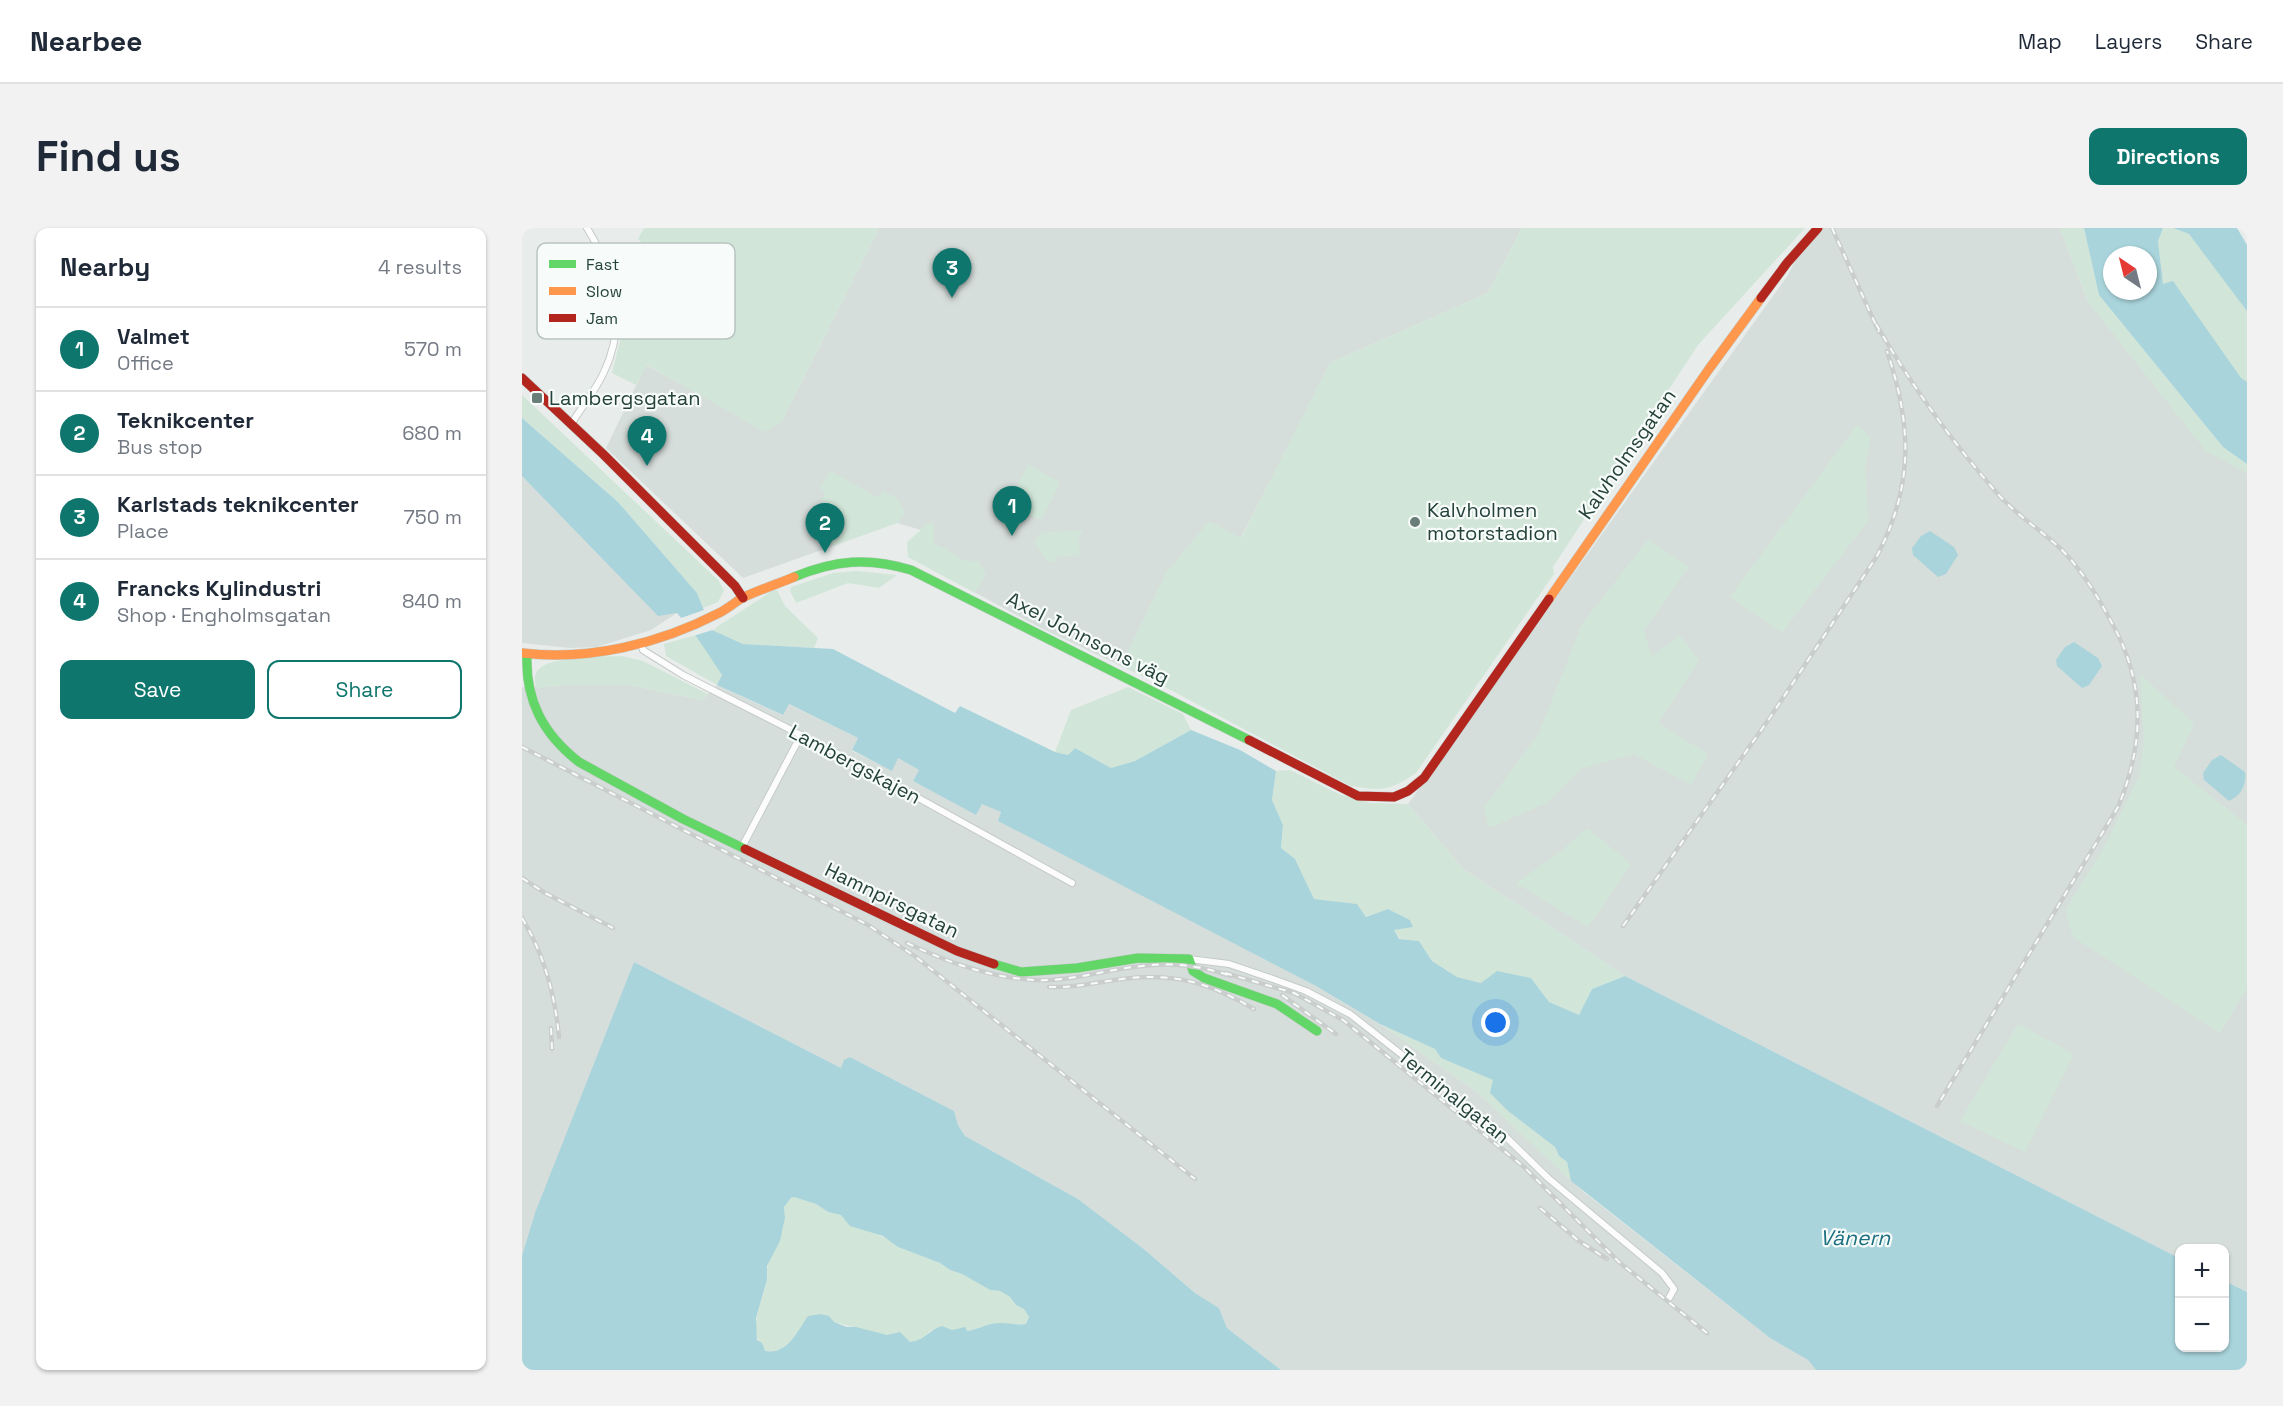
<!DOCTYPE html>
<html lang="en">
<head>
<meta charset="utf-8">
<style>
	body { margin:0; font-family:"Space Grotesk",sans-serif; background:#f2f2f3; color:#1f2937 }
	.controls { position:absolute; right:18px; bottom:18px; display:grid; overflow:hidden; border-radius:12px; box-shadow:0 2px 4px #0004 }
	.controls button { width:54px; height:54px; display:grid; place-items:center; padding:0; border:0; border-bottom:2px solid #e0e1e3; background:#fff; color:#1f2937; font:30px sans-serif }
	.compass { position:absolute; left:1581px; top:18px; width:54px; height:54px; border-radius:50%; background:#fff; box-shadow:0 2px 4px #0004; rotate:325deg }
	.you { position:absolute; left:974px; top:795px; width:21px; height:21px; margin:-15px; border:4px solid #fff; border-radius:50%; background:#1a73e8; box-shadow:0 0 0 9px #1a73e833 }
	.badge { display:grid; place-items:center; width:39px; height:39px; border-radius:50%; background:#0f766e; color:#fff; font-size:20px; font-weight:700 }
	.pin { position:absolute; translate:-50% -50px; filter:drop-shadow(0 2px 3px #0008) }
	.pin::after { content:''; position:absolute; top:32px; width:21px; height:18px; background:inherit; clip-path:polygon(0 0,100% 0,50% 100%) }
	.list { margin:0; padding:0; list-style:none }
	h2 { display:flex; justify-content:space-between; align-items:center; height:78px; margin:0; padding:0 24px; font-size:26px }
	h2 small { font-size:20px; font-weight:400; color:#747a83 }
	.list li { display:grid; grid-template-columns:39px 1fr auto; gap:18px; align-items:center; box-sizing:border-box; height:84px; padding:0 24px; border-top:2px solid #e0e1e3 }
	.list b { display:block; font-size:22px; white-space:nowrap }
	.list p { margin:0; font-size:20px; white-space:nowrap; color:#747a83 }
	.list em { font-size:20px; font-style:normal; color:#747a83 }
	.actions { display:flex; gap:12px; padding:18px 24px }
	.actions a { flex:1; padding:14px 0; border:2px solid #0f766e; border-radius:12px; text-align:center; font-size:21px; color:#0f766e }
	.actions .main { background:#0f766e; color:#fff }
	.map { position:relative; flex:none; width:1725px; height:1142px; overflow:hidden; border-radius:12px }
	header { display:flex; align-items:center; gap:36px; box-sizing:border-box; height:84px; padding:0 30px; background:#fff; border-bottom:2px solid #e0e1e3 }
	header strong { font-size:28px }
	nav { display:flex; gap:33px; margin-inline-start:auto; font-size:21px }
	.intro { display:flex; align-items:center; justify-content:space-between; box-sizing:border-box; height:144px; padding:0 36px }
	h1 { margin:0; font-size:42px }
	.button { padding:15px 27px; border-radius:12px; background:#0f766e; color:#fff; font-size:21px; font-weight:700 }
	main { display:flex; gap:36px; padding:0 36px }
	aside { flex:1; background:#fff; border-radius:12px; box-shadow:0 2px 4px #0004 }
	.map>svg:first-child { display:block }
	.built { fill:#d6dedb }
	.green { fill:#d1e6d8 }
	.water { fill:#a9d4db; fill-rule:evenodd }
	.pier { fill:#e8edeb }
	.lines { fill:none; stroke-linecap:round; stroke-linejoin:round }
	.street-casing { stroke:#c5cac8; stroke-width:8 }
	.fast-casing { stroke:#c3cbc8; stroke-width:10 }
	.slow-casing { stroke:#c3cbc8; stroke-width:10 }
	.jam-casing { stroke:#c3cbc8; stroke-width:10 }
	.street { stroke:#fcfcfc; stroke-width:6 }
	.fast { stroke:#63d668; stroke-width:9 }
	.slow { stroke:#ff974d; stroke-width:9 }
	.jam { stroke:#b3261e; stroke-width:9 }
	.rail-casing { stroke:#c9cdcc; stroke-width:4.5 }
	.rail { stroke:#f7fbf9; stroke-width:2; stroke-dasharray:7; stroke-linecap:butt }
	.poi-dot { fill:#697e78; stroke:#f7fbf9; stroke-width:2 }
	.labels { text-anchor:middle; stroke-width:4.5; stroke-linejoin:round; paint-order:stroke }
	.poi-label { font-size:20px; fill:#24423a; stroke:#f7fbf9; text-anchor:start }
	.street-label { font-size:20px; fill:#24423a; stroke:#f7fbf9 }
	.water-label { font-size:21px; font-style:italic; fill:#1c6f80; stroke:#f7fbf9 }
	.key { fill:#f7fbf9; stroke:#b8c4c0; stroke-width:1.5 }
	.key-label { font-size:16px; fill:#24423a }
</style>
</head>
<body>
<header>
<strong>Nearbee</strong>
<nav><a>Map</a><a>Layers</a><a>Share</a></nav>
</header>
<div class="intro"><h1>Find us</h1><a class="button">Directions</a></div>
<main>
<aside>
<h2>Nearby<small>4 results</small></h2>
<ul class="list">
<li><span class="badge">1</span><div><b>Valmet</b><p>Office</p></div><em>570 m</em></li>
<li><span class="badge">2</span><div><b>Teknikcenter</b><p>Bus stop</p></div><em>680 m</em></li>
<li><span class="badge">3</span><div><b>Karlstads teknikcenter</b><p>Place</p></div><em>750 m</em></li>
<li><span class="badge">4</span><div><b>Francks Kylindustri</b><p>Shop · Engholmsgatan</p></div><em>840 m</em></li>
</ul>
<div class="actions"><a class="main">Save</a><a>Share</a></div>
</aside>
<div class="map">
<svg width="1725" height="1142" viewBox="0 0 1725 1142">
	<rect width="100%" height="100%" fill="#e8edeb"/>
	<path class="built" d="M357,0H1000L966,65L808,135L751,248L641,458L517,399L387,329L399,302L375,295L221,350L84,220L124,137L196,176L260,193Z
		M1289,0H1538L1566,74L1725,245V1064L1703,1053L1702,1020H1658L1657,1030L1103,748L941,641L886,576L1266,47Z
		M0,248L136,387L155,385L129,402L75,419L48,420L0,415Z
		M44,457H107L180,472L195,457L260,487L266,476L336,510L330,523L369,542L376,530L397,542L391,553L454,587L460,575L479,584L477,593L794,758L858,796L954,863L1063,965L1248,1110L1286,1132L1294,1142H759L705,1100L697,1080L673,1065L623,1022L556,971L443,908L436,897L432,883L328,829L319,840L112,734L0,1028V459Z"/>
	<path class="green" d="M122,0H357L260,193L243,204L125,137L114,157L90,145L100,105L103,62L111,66L135,29L116,11Z
		M1000,0H1283L1176,117L1031,339L1032,346L894,545C868,563 860,563 829,558L641,458L603,439L605,425L644,345L687,293L719,310L808,135L966,65Z
		M1538,0H1562L1577,67L1701,219L1725,236V245L1684,223L1566,74Z
		M1641,0H1651L1667,6L1725,78V175L1641,56L1636,13Z
		M0,167L196,352L202,362L196,374L181,380L175,365L96,274L0,190Z
		M1335,197L1349,210L1343,237L1346,293L1260,404L1208,369Z
		M506,237L538,254L520,291H516L491,278L487,273Z
		M308,243L357,270L361,263L376,271L383,286L375,295L310,318L299,280L303,265L298,260Z
		M408,294L412,296V316L425,321L441,332L457,334L464,347L453,365L386,329L385,314Z
		M559,302L560,306L556,307L558,327L533,329L532,334H525L513,314L518,305Z
		M1126,312L1167,339L1122,402L1130,428L1158,408L1177,432L1136,495L1186,526L1169,557L1112,526L1059,541L1024,575L967,600L962,580L1017,505L1060,396Z
		M335,343L375,347L357,360L326,355L274,375L268,363L269,359L311,345Z
		M255,362L263,378L296,410L292,420L221,416L190,402L250,363Z
		M174,407L200,447L195,457L144,428L142,416Z
		M99,428L121,433L186,466L180,472L107,457H44L14,460C13,453 11,448 16,442C27,428 80,429 99,428Z
		M1618,446L1672,496L1652,539L1725,597V760L1698,805L1551,709L1543,683L1583,618L1617,548L1622,513Z
		M606,459L661,486L669,502L613,533L589,540L553,520L546,527L533,524L549,482Z
		M768,542L819,567L848,575L886,576L941,641L1103,748L1070,761L1057,788L1027,774L1009,750L959,755L935,749L910,733L897,713L878,711L871,702L891,699L888,692L866,681L844,689L835,676L792,671L773,631L759,620L761,597L750,572L754,543Z
		M1065,600L1109,636L1066,699L994,655L1037,625Z
		M858,796L913,821L919,830L972,852L986,883L1033,919L1037,928L1045,934L1049,953L954,863Z
		M1496,796L1552,826L1503,924L1438,893Z
		M272,969L294,976L306,984L319,987L341,1001L369,1012L376,1019L418,1035L428,1042L440,1046L468,1062L478,1063L488,1069L494,1077L502,1081L507,1089L504,1096H468L458,1101L445,1103L437,1100L430,1103L409,1102L399,1113L388,1114L312,1094L281,1095C273,1109 262,1126 243,1123C223,1099 241,1077 245,1051C246,1047 244,1042 246,1037C253,1015 265,1005 262,979L269,970Z"/>
	<path class="water" d="M1562,0H1641L1636,13L1641,56L1651,53L1719,150L1725,154V236L1701,219L1577,67ZM1590,27H1626V63H1590Z
		M1651,0H1715L1725,17V83L1667,6Z
		M0,190L96,274L175,365L190,402L221,416L311,421L433,485L438,478L533,524L546,527L553,520L589,540L613,533L669,502L718,522L754,543L750,572L761,597L759,620L773,631L792,671L835,676L844,689L866,681L888,692L891,699L872,702L877,711L897,713L910,733L935,749L959,755L975,743L1009,750L1027,774L1057,787L1070,761L1103,748L1657,1030L1658,1120H1702L1703,1053L1725,1064V1142H1294L1286,1132L1248,1110L1049,953L1045,934L1037,928L1033,919L986,883L968,865L971,852L919,830L913,821L858,796L794,758L476,593L479,584L460,576L454,587L391,553L397,542L376,530L370,543L330,522L336,510L267,476L261,487L195,457L200,447L174,408L155,385L136,388L0,248Z
		M1408,303L1432,319L1436,327L1424,346L1416,349L1391,327L1390,320L1399,308Z
		M1552,414L1576,430L1580,438L1567,457L1560,460L1535,438L1534,432L1543,419Z
		M1699,527L1723,544C1725,556 1719,568 1707,573L1682,552L1681,545L1690,532Z
		M112,734L319,840L322,832L328,829L432,883L436,897L443,908L556,971L623,1022L673,1065L697,1080L705,1100L759,1142H0V1028L13,985ZM272,969L294,976L306,984L319,987L328,998L361,1008L376,1019L418,1035L428,1042L440,1046L468,1062L478,1063L488,1069L494,1077L502,1081L507,1089L504,1096C493,1098 481,1093 469,1096C461,1098 454,1102 445,1103L443,1099L430,1102L420,1098C405,1103 404,1112 388,1114L378,1104L365,1107L334,1099H325L312,1094L307,1088L299,1086L286,1088C275,1103 266,1127 243,1123L240,1115L235,1112L234,1090L245,1052V1038L258,1013L263,990L262,979L269,970Z"/>
	<path class="pier" d="M185,381L194,401L171,408L156,391Z"/>
	<g class="lines">
		<g class="street-casing">
			<path id="street" d="M50,195C60,178 74,162 82,144C106,93 93,45 65,0
				M119,416L121,422L161,447L326,531L550,655
				M220,619L279,507
				M667,731L707,736L751,751L784,763L828,786L982,907L1026,950L1140,1045L1152,1061L1147,1070"/>
		</g>
		<g class="fast-casing">
			<path id="fast" d="M272,349C313,332 346,329 389,342L727,512
				M5,426C3,472 21,506 57,534L161,591L223,621
				M472,736L499,744L555,740L616,730L667,731L671,743L682,750L755,776L795,803"/>
		</g>
		<g class="slow-casing">
			<path id="slow" d="M1027,371L1187,141L1239,70
				M0,425C67,433 137,416 197,385C205,381 212,375 220,370C237,362 255,356 272,349"/>
		</g>
		<g class="jam-casing">
			<path id="jam" d="M1239,70L1265,35L1296,0
				M0,150L81,226L213,358L221,370
				M727,512L836,568L872,569L886,563L902,550L1027,371
				M223,621L435,723L472,736"/>
		</g>
		<use href="#street" class="street"/>
		<use href="#fast" class="fast"/>
		<use href="#slow" class="slow"/>
		<use href="#jam" class="jam"/>
		<g class="rail-casing">
			<path id="rail" d="M1310,0L1357,104
				M1354,96C1388,155 1430,214 1475,265C1494,287 1519,302 1540,322C1562,345 1576,369 1591,397C1624,457 1622,517 1596,579L1415,878
				M0,519L346,697L394,729L673,951
				M0,650L23,665L91,700
				M0,690C22,726 33,767 37,809
				M1101,698L1247,491L1355,328C1392,257 1390,198 1365,123
				M385,715C429,736 479,754 529,752C560,750 589,741 620,738C650,734 680,738 709,748
				M703,745L772,765L821,792L1002,939L1097,1034L1185,1105
				M527,759C552,760 576,754 600,751C653,744 687,755 732,781
				M760,767L814,806
				M29,800L30,821
				M1018,980L1057,1013L1085,1031"/>
		</g>
		<use href="#rail" class="rail"/>
	</g>
	<g class="poi-dot">
		<rect x="9" y="164" width="12" height="12" rx="3"/>
		<circle cx="893" cy="294" r="6"/>
	</g>
	<g class="labels">
		<g class="poi-label">
			<text x="27" y="177">Lambergsgatan</text>
			<text x="905" y="289">Kalvholmen<tspan x="905" dy="23">motorstadion</tspan></text>
		</g>
		<g class="street-label">
			<text transform="translate(1105 226) rotate(-55)" y="7">Kalvholmsgatan</text>
			<text transform="translate(566 410) rotate(27)" y="7">Axel Johnsons väg</text>
			<text transform="translate(333 536) rotate(28)" y="7">Lambergskajen</text>
			<text transform="translate(370 672) rotate(26)" y="7">Hamnpirsgatan</text>
			<text transform="translate(932 868) rotate(39)" y="7">Terminalgatan</text>
		</g>
		<g class="water-label">
			<text x="1333" y="1017">Vänern</text>
		</g>
	</g>
	<rect x="15" y="15" width="198" height="96" rx="9" class="key"/>
	<rect x="27" y="32" width="27" height="8" fill="#63d668"/>
	<rect x="27" y="59" width="27" height="8" fill="#ff974d"/>
	<rect x="27" y="86" width="27" height="8" fill="#b3261e"/>
	<g class="key-label">
		<text x="64" y="42">Fast</text>
		<text x="64" y="69">Slow</text>
		<text x="64" y="96">Jam</text>
	</g>
</svg>
<div class="controls">
<button>+</button>
<button>−</button>
</div>
<svg class="compass" viewBox="-18 -18 36 36"><path d="M0-13l5 13h-10z" fill="#e53935"/><path d="M0 13l5-13h-10z" fill="#747a83"/></svg>
<div class="you"></div>
<div class="pin badge" style="left:490px;top:308px">1</div>
<div class="pin badge" style="left:303px;top:325px">2</div>
<div class="pin badge" style="left:430px;top:70px">3</div>
<div class="pin badge" style="left:125px;top:238px">4</div>
</div>
</main>
</body>
</html>
